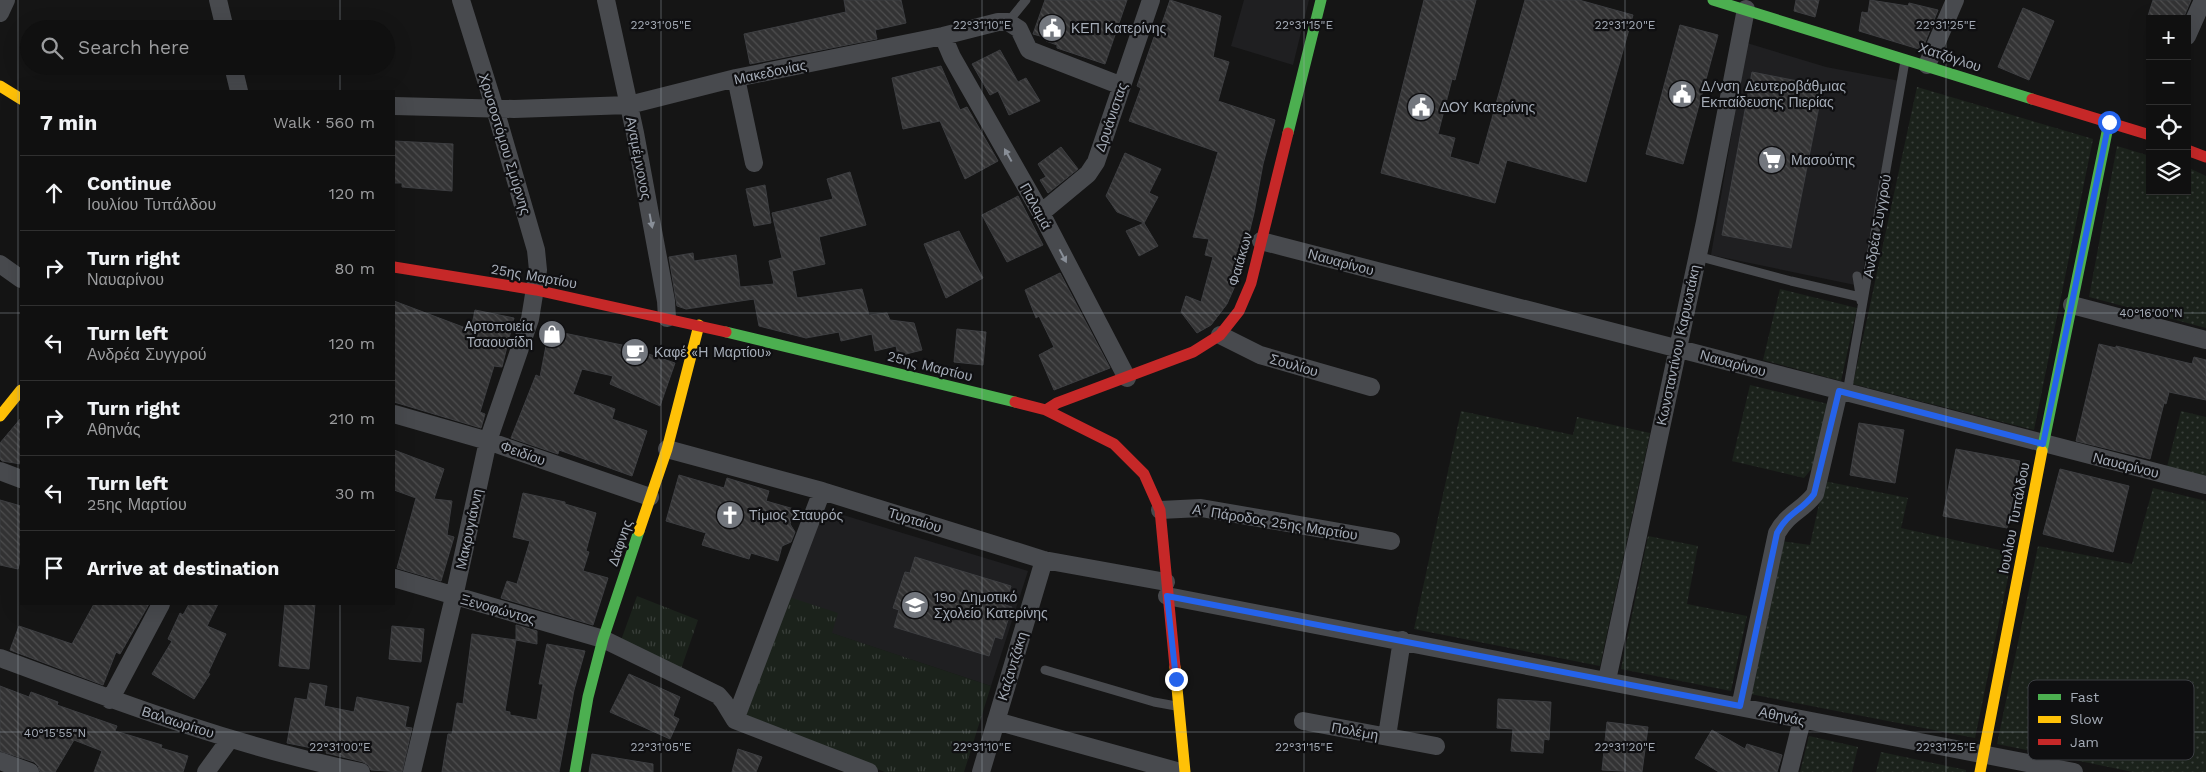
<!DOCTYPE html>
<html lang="en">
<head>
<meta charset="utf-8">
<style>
	body { margin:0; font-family:"Work Sans",sans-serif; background:#1e1e1e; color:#f1f3f6 }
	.controls { position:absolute; right:15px; top:15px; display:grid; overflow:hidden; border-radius:0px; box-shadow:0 5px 20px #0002 }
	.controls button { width:45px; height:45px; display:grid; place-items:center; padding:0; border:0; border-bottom:1px solid #303030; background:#101010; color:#f1f3f6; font:25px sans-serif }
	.stop { position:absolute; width:15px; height:15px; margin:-11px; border:4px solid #2563eb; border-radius:50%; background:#fff }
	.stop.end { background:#2563eb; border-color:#fff; box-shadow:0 1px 5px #0008 }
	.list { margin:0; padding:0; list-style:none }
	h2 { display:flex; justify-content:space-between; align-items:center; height:65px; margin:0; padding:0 20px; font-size:21px }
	h2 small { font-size:16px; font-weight:400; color:#9c9d9f }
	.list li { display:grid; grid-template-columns:32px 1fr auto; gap:15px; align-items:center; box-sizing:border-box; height:75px; padding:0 20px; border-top:1px solid #303030 }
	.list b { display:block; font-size:19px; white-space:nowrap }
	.list p { margin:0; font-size:16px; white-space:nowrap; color:#9c9d9f }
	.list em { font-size:16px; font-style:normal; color:#9c9d9f }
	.icon { flex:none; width:28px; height:28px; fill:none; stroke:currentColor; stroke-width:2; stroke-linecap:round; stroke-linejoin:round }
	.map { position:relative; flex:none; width:2206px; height:772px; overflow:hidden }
	.search { position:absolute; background:#101010; box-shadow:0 5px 20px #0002; left:20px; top:20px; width:375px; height:55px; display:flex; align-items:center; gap:12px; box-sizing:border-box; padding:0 18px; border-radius:28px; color:#9c9d9f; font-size:19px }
	.panel { position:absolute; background:#101010; box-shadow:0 5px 20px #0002; left:20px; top:90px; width:375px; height:515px; border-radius:0px }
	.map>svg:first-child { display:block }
	.built { fill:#1f1f21 }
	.grass { fill:url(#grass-dots) }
	.park { fill:url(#park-tufts) }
	.building { fill:url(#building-back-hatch); stroke:#3d3e41 }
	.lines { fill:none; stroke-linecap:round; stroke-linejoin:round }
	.lane { stroke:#484a4e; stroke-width:9 }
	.street { stroke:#484a4e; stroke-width:18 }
	.fast { stroke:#4caf50; stroke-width:11 }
	.slow { stroke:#ffc107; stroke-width:11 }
	.jam { stroke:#c62828; stroke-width:11 }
	.oneway { fill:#898f98 }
	.route { stroke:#2563eb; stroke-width:6 }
	.ticks { fill:none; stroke:#a5acb7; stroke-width:1; stroke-opacity:0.45 }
	.labels { text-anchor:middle; stroke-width:4.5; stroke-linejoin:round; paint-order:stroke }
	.poi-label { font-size:14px; fill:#a5acb7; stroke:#0f0f11; text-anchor:start }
	.street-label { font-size:14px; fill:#a5acb7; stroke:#0f0f11 }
	.key { fill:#0f0f11; stroke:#3c3e43; stroke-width:1 }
	.key-label { font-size:14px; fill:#a5acb7 }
	.ticks-label { font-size:12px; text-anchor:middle; fill:#a5acb7; stroke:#0f0f11; stroke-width:4.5; stroke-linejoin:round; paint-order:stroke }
</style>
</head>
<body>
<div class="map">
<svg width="2206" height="772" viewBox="0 0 2206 772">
	<defs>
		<pattern id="grass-dots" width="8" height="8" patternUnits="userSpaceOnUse" patternTransform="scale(1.25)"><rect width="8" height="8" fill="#1b221b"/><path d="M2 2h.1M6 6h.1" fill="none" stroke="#393f3a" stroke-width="1.8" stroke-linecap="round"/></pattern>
		<pattern id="park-tufts" width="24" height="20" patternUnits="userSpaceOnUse" patternTransform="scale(1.25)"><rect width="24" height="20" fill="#1b221b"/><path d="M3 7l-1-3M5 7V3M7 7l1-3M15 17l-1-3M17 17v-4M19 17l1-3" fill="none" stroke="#393f3a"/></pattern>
		<pattern id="building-back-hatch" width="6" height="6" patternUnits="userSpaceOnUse" patternTransform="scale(1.25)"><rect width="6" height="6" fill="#333334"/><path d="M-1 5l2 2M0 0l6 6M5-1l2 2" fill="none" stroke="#4e4e4f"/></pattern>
	</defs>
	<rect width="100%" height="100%" fill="#151515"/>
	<path class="built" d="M1244,0H1309L1293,65L1231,46Z
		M1747,43L1826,67L1900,81L1860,286L1711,255Z
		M820,508L1028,571L991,686L831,633L789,597Z"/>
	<path class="grass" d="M1917,87L2093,139L2034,430L1853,384Z
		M2117,146L2150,156V191H2187V167L2206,176V328L2089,297Z
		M1780,289L1857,308L1841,381L1763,360Z
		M1750,385L1828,404L1813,467L1804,478L1732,461Z
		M1461,411L1573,435L1577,417L1650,433L1600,666L1414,629Z
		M2181,411L2206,417V481L2166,471Z
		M1824,481L1908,498L1901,528L2013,553L1975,738L1750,694L1781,541L1810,545Z
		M2153,488L2206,501V772H2133L1997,744L2038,546L2132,564Z
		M1648,536L1698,546L1687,604L1747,616L1731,691L1621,669Z
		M1809,736L1858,747L1852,772H1800Z
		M1881,752L1966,770V772H1876Z"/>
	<path class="park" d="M637,596L698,620L680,672L620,643Z
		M789,597L838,613L832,633L991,686L964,772H885L745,719Z"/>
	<path class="building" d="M844,0H901L906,23L875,30L877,39L750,64L744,34L846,12Z
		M1045,0H1127L1105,64L1057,48V45L1046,41L1047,38L1033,34Z
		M1170,0L1221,16L1213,57L1229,62L1218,101L1275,120L1263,164L1254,213L1238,279L1227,304L1211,325L1197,333L1181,312L1186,296L1201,302L1213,257L1205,255L1209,239L1193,237L1218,152L1129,121L1141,88L1137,86L1154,37L1157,38Z
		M1424,0H1476L1455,80L1452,79L1438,134L1455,138L1450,157L1479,165L1525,0H1579L1633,15L1586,182L1507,160L1495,203L1381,173Z
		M1796,0H1819L1815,17L1794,11Z
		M1870,0L1908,6L1909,3L1938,10L1922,50L1859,31L1862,12L1868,13Z
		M2153,0H2191L2183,19H2147Z
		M2023,8L2054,21L2029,80L1998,67Z
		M1680,25L1718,35L1683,164L1646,154Z
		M1000,50L1018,82L1026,78L1040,101L1009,115L998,91L990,95L972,64Z
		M941,66L960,110L967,107L998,161L965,179L940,121L903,129L892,78Z
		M1752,72L1823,86L1791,248L1722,235Z
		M394,141L453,144L452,191L402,187V183H394Z
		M1061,147L1078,169L1048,193L1040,180L1046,177L1038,164Z
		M1125,153L1161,169L1149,193L1158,197L1144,223L1117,212L1106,196Z
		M850,172L866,225L819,237L825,264L792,271L797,298L862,289L869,315L887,313L890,320L914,323L922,350L898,356L896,346L875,351L872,334L841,341L839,332L806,338L759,326L754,299L686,309L677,306L669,257L693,253L694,261L736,255L740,287L774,284L769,261L782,258L772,213L833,199L827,179Z
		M765,185L771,223L754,226L746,189Z
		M1018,196L1043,245L1007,262L982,215Z
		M1144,223L1158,246L1139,256L1126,231Z
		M959,231L983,278L946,298L924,244Z
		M1060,273L1110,368L1054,390L1039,355L1054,347L1039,316L1036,318L1025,290Z
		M394,301L471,330L475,310L514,318L502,367L494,366L480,412L485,414L481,428L394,402Z
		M957,329L986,332L983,365L954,362Z
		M549,330L622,345L675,363L660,406L610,384L613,376L582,369L573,394L615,409L612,419L647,431L632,476L559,450L558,454L511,438L536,375L540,377Z
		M2099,344L2116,348V346L2192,364L2194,357L2206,360V400L2169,392L2166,404L2164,403L2150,459L2076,441Z
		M21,418V464L2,461L0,459V443Z
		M1859,423L1904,430L1895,483L1850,475Z
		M1956,449L2020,461L2007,528L1943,516Z
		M394,450L444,469L434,499L452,501L447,535L454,537L441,581L397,568L416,498L394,490Z
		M2060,469L2129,486L2113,552L2043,534Z
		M679,475L724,488L727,478L769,491L766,501L794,509L790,524L795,532L791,542L782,546L778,561L751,553L749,559L702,545L706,533L666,521Z
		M523,493L565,502V504L596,513L586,551L589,552L583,571L608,578L593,625L501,598L507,581L517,584L530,541L513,537Z
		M0,500L21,506V557L18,569L0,565Z
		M915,557L1011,586L1005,605L1012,607L1002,639L995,637L989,656L894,627L899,610L893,608L905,572L910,573Z
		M94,604H149L120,654L116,652L103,685L10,650L19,626L72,644Z
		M189,604H218L207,626L226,634L208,673L210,674L194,699L152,674L172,641L168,639L180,613L183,615Z
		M285,604H315L309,669L279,666Z
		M516,625L537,631V644L516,640Z
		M392,626L424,629L421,662L389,659Z
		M472,634L516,640L505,711L510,712V715L537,720L543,684H539L547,644L585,651L574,690L559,772H442L448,734H452L457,703L463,704Z
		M629,674L680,697L673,716L679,719L670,739L610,712Z
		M310,683L327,686L324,706L354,712L357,697L409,707L405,727L412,728L402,772L371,770L368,765L363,762L326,753L327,751L287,743L295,698L307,700Z
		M0,686L29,697L31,692L58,702L57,705L117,726L115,731L162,745L161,748L188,756L183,772H94L102,751L74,740L55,772H40L38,766L34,762L0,751Z
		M1498,699L1551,702L1549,740L1544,739L1543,753L1511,751L1513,729L1497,728Z
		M1607,722L1648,727L1642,772L1602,770Z
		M1712,730L1745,749L1747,744L1782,755L1777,772H1719L1695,758Z
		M738,749L762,757L756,772H732Z
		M592,754L653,764V772H589Z"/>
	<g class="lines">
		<path class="lane" d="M1008,22L1026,0
			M1697,256L1791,281L1860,297
			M1857,276L1861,301
			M1847,393L1905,61
			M1045,670L1154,702L1176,706"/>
		<path class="street" d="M218,0L225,29
			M606,0L635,133L666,301L667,318
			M0,13L6,0
			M943,36L952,57L1041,213L1127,378
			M2187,36L2203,0
			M1927,65L1955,0
			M233,66L239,91
			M736,78L754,163
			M394,106L514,109L629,105L736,78L943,36L998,22H1008L1019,29L1029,50L1122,86
			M1041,213L1088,174L1096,162L1151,0
			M1261,241L2206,485
			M0,264L21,279
			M2072,305L2206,340
			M1220,335L1260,355L1371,387
			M394,414L488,441L650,497
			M667,449L822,491L1044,560L1166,582
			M0,471L21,479
			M1160,510L1201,508L1391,541
			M394,578L603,639L718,695L724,702L735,720L869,772
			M1167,596L2074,772
			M0,658C118,702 237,747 361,772
			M1607,680L1705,222L1746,9
			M110,700L161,604
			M1740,707L1777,533C1788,513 1802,511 1815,494L1839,391
			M735,720L822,491
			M996,721L1180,772
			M1303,721L1436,746
			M1387,736L1402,640
			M0,761L30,772
			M206,772L230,739
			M412,772L454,597L488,441L530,319L538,270L536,250L495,109L461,0
			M981,772L1044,560
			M1789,772L1802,720"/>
		<path class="fast" d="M1713,0L2032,99
			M1288,133L1321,0
			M726,332L1015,402
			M2042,451L2109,122
			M575,772L588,697L603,639L639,531"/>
		<path class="slow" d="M0,86L21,99
			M0,416L21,390
			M639,531L667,449L699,325
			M1175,667L1185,772
			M1980,772L2042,451"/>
		<path class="jam" d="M2032,99L2150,135
			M2187,150L2206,157
			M394,267L536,290L726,332
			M1015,402L1046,410L1114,444L1144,474L1160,510L1175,667
			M1046,410L1057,403L1193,352L1220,335L1239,311L1251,283L1288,133"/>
	</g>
	<defs><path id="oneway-solid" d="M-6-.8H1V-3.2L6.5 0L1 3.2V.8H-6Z" transform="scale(1.25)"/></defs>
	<g class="oneway">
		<use href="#oneway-solid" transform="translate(1008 155) rotate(-119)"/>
		<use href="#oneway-solid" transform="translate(651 221) rotate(79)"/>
		<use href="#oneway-solid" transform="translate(1063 256) rotate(62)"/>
	</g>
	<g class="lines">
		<path class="route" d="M1176,679L1167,596L1740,706L1777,533C1788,512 1802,511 1814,494L1839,391L2043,444L2109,122"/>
	</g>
	<path class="ticks" d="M18,0V772M340,0V29M661,0V772M982,0V772M1304,0V772M1625,0V772M1946,0V772M340,66V91M0,313H21M394,313H2206M340,604V772M0,732H2206"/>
	<defs>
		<g id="civic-disc" transform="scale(1.4375)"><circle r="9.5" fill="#73777e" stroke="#0f0f11"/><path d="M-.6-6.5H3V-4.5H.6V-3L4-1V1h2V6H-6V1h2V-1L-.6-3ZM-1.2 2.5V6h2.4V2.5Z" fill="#fff"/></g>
		<g id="supermarket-disc" transform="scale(1.4375)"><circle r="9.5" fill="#73777e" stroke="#0f0f11"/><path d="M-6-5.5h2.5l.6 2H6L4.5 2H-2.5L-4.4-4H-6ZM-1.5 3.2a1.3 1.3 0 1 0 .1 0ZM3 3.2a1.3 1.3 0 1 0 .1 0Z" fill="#fff"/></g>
		<g id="shop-disc" transform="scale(1.4375)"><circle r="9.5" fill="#73777e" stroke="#0f0f11"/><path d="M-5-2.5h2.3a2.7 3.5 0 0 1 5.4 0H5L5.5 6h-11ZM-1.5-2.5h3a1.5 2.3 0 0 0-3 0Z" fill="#fff"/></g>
		<g id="cafe-disc" transform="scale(1.4375)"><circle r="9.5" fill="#73777e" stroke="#0f0f11"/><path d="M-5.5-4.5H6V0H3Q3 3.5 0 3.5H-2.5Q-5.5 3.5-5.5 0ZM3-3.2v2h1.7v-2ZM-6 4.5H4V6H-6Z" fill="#fff"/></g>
		<g id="church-disc" transform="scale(1.4375)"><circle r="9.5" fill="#73777e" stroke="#0f0f11"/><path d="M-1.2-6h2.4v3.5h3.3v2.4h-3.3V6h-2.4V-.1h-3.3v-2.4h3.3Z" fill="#fff"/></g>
		<g id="school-disc" transform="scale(1.4375)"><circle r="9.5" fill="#73777e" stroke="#0f0f11"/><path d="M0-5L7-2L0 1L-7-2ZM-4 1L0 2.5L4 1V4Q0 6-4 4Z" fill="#fff"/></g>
	</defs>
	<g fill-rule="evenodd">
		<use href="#civic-disc" x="1052" y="28"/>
		<use href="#civic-disc" x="1682" y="94"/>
		<use href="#civic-disc" x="1421" y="107"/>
		<use href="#supermarket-disc" x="1772" y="160"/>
		<use href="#shop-disc" x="552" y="334"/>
		<use href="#cafe-disc" x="635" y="352"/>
		<use href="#church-disc" x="730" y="515"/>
		<use href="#school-disc" x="915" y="605"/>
	</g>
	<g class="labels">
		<g class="poi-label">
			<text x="1071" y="33">ΚΕΠ Κατερίνης</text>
			<text x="1701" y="91">Δ/νση Δευτεροβάθμιας<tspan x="1701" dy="16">Εκπαίδευσης Πιερίας</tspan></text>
			<text x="1440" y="112">ΔΟΥ Κατερίνης</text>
			<text x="1791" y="165">Μασούτης</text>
			<text x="533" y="331" text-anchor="end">Αρτοποιεία<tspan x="533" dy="16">Τσαουσίδη</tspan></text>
			<text x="654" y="357">Καφέ «Η Μαρτίου»</text>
			<text x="749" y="520">Τίμιος Σταυρός</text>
			<text x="934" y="602">19ο Δημοτικό<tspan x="934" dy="16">Σχολείο Κατερίνης</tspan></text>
		</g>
		<g class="street-label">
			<text transform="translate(1950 57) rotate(18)" y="5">Χατζόγλου</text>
			<text transform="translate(770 72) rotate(-12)" y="5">Μακεδονίας</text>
			<text transform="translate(1111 117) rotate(-71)" y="5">Δρυάνιστας</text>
			<text transform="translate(505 144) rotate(73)" y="5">Χρυσοστόμου Σμύρνης</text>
			<text transform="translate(639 158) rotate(79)" y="5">Αγαμέμνονος</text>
			<text transform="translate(1036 206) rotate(61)" y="5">Παλαμά</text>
			<text transform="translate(1877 226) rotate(-80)" y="5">Ανδρέα Συγγρού</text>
			<text transform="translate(1240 259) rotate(-74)" y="5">Φαιάκων</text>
			<text transform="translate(1341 262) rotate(15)" y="5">Ναυαρίνου</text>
			<text transform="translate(534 276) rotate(10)" y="5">25ης Μαρτίου</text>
			<text transform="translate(1678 345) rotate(-78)" y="5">Κωνσταντίνου Καρυωτάκη</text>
			<text transform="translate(1733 363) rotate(15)" y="5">Ναυαρίνου</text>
			<text transform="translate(1294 365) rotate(16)" y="5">Σουλίου</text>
			<text transform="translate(930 366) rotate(14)" y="5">25ης Μαρτίου</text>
			<text transform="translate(523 453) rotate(20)" y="5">Φειδίου</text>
			<text transform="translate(2126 465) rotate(14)" y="5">Ναυαρίνου</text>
			<text transform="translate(2014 518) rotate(-79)" y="5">Ιουλίου Τυπάλδου</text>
			<text transform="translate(915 520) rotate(17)" y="5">Τυρταίου</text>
			<text transform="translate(1275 522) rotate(9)" y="5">Α΄ Πάροδος 25ης Μαρτίου</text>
			<text transform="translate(469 529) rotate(-78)" y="5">Μακρυγιάννη</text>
			<text transform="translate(620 543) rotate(-71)" y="5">Δάφνης</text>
			<text transform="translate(498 609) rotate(16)" y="5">Ξενοφώντος</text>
			<text transform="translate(1012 666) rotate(-73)" y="5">Καζαντζάκη</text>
			<text transform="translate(1782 716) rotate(12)" y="5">Αθηνάς</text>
			<text transform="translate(178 722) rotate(18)" y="5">Βαλαωρίτου</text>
			<text transform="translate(1355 731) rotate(10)" y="5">Πολέμη</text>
		</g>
	</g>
	<rect x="2028" y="680" width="166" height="80" rx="8" class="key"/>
	<rect x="2038" y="694" width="23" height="6" fill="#4caf50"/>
	<rect x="2038" y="716" width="23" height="7" fill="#ffc107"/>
	<rect x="2038" y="739" width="23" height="6" fill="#c62828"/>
	<g class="key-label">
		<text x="2070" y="702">Fast</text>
		<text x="2070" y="724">Slow</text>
		<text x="2070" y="747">Jam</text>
	</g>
	<g class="ticks-label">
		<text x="661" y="29">22°31'05"E</text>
		<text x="982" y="29">22°31'10"E</text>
		<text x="1304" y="29">22°31'15"E</text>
		<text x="1625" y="29">22°31'20"E</text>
		<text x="1946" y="29">22°31'25"E</text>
		<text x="2151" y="317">40°16'00"N</text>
		<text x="55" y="737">40°15'55"N</text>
		<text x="340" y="751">22°31'00"E</text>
		<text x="661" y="751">22°31'05"E</text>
		<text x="982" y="751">22°31'10"E</text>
		<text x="1304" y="751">22°31'15"E</text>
		<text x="1625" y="751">22°31'20"E</text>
		<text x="1946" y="751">22°31'25"E</text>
	</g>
</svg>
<div class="controls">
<button>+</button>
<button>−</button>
<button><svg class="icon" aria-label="locate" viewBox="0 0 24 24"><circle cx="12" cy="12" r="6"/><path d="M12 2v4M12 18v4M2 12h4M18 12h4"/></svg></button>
<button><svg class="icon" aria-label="layers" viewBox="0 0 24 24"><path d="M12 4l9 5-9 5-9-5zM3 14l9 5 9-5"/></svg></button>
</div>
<div class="stop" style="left:2109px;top:122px"></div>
<div class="stop end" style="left:1176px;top:679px"></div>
<div class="search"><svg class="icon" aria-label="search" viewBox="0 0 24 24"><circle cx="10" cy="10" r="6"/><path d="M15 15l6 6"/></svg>Search here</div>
<section class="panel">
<h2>7 min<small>Walk · 560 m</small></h2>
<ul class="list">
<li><svg class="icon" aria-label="ahead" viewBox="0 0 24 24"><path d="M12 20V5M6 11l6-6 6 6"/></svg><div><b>Continue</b><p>Ιουλίου Τυπάλδου</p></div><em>120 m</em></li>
<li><svg class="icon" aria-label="right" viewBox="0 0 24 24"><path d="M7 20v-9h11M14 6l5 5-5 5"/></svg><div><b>Turn right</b><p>Ναυαρίνου</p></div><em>80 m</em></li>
<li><svg class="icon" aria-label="left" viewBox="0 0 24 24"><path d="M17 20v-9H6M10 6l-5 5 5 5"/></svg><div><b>Turn left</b><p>Ανδρέα Συγγρού</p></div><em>120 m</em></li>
<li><svg class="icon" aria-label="right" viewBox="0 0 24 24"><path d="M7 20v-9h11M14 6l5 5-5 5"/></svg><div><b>Turn right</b><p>Αθηνάς</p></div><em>210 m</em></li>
<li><svg class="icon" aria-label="left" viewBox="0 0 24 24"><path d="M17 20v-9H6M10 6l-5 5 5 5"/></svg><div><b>Turn left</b><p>25ης Μαρτίου</p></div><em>30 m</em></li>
<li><svg class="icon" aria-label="arrive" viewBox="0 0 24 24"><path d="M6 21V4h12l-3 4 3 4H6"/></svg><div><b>Arrive at destination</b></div></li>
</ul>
</section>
</div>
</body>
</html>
